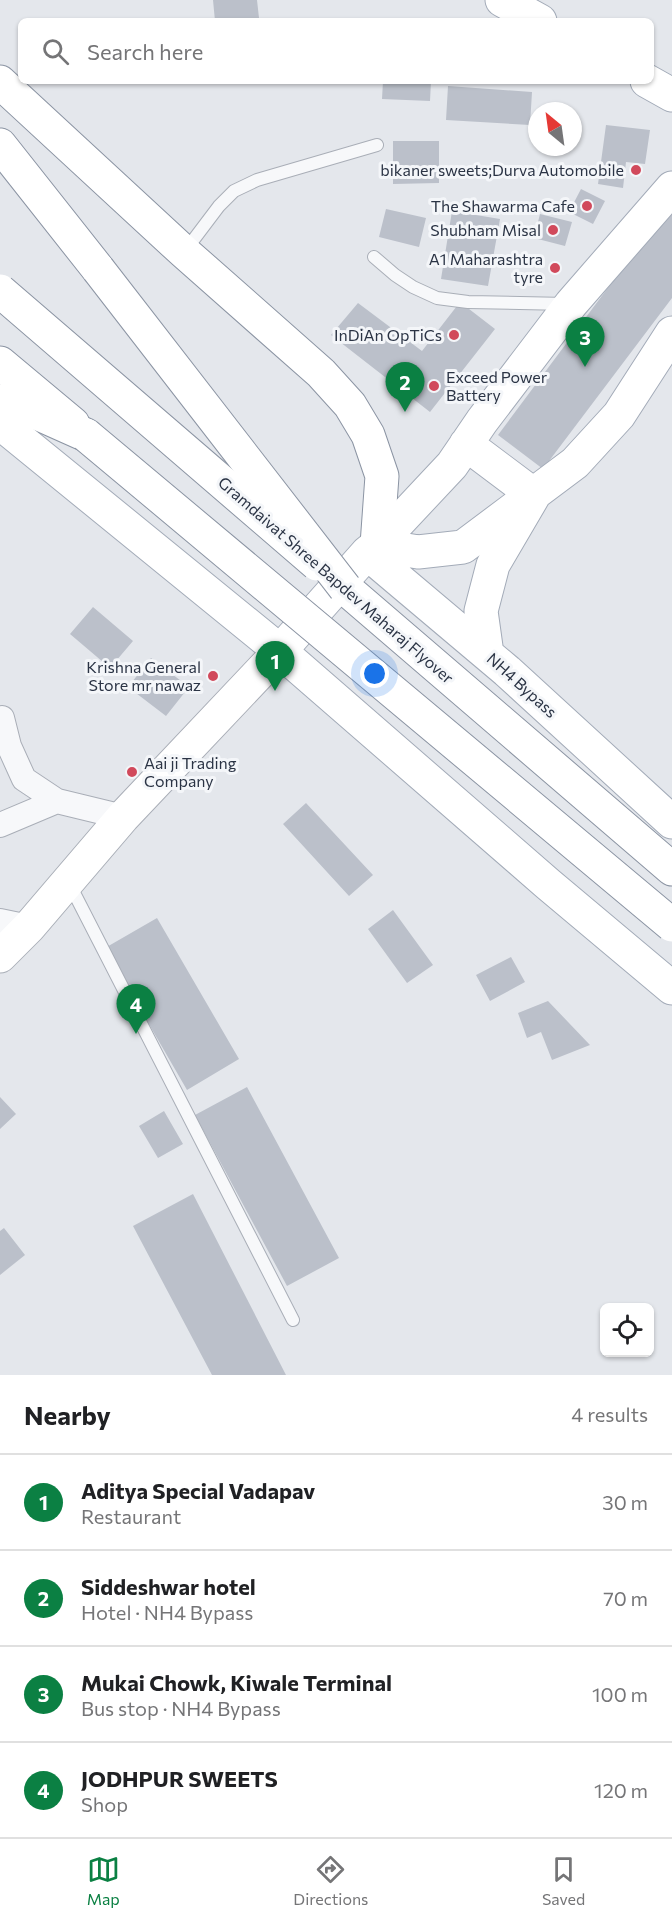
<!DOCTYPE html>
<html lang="en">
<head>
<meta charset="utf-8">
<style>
	body { margin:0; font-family:Commissioner,sans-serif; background:#f6f6f6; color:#202124 }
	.controls { position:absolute; right:18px; bottom:18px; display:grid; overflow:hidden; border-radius:9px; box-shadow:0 2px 4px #0004 }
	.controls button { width:54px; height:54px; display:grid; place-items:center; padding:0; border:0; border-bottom:2px solid #e0e0e0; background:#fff; color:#202124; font:30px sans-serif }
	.compass { position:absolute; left:528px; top:102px; width:54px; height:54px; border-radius:50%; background:#fff; box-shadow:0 2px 4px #0004; rotate:331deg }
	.you { position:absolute; left:375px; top:674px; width:21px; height:21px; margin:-15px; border:4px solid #fff; border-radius:50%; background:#1a73e8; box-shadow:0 0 0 9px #1a73e833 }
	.badge { display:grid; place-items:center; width:39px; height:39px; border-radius:50%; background:#0b8043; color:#fff; font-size:20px; font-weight:700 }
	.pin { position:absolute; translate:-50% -50px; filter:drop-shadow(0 2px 3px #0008) }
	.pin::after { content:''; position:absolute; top:32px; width:21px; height:18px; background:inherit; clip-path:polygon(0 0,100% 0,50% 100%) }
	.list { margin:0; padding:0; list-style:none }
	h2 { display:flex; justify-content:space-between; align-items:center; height:78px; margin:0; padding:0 24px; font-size:26px }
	h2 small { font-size:20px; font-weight:400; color:#757577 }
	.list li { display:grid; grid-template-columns:39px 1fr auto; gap:18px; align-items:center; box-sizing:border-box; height:96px; padding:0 24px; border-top:2px solid #e0e0e0 }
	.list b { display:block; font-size:22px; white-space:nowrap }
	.list p { margin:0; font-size:20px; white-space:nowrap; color:#757577 }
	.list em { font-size:20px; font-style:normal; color:#757577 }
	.icon { flex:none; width:33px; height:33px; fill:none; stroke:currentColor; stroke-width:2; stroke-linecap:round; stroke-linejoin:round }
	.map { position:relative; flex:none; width:672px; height:1375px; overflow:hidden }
	.search { position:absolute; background:#fff; box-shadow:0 2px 4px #0004; left:18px; right:18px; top:18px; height:66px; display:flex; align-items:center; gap:15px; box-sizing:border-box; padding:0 21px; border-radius:9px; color:#757577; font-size:22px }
	.sheet { height:462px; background:#fff }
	nav { display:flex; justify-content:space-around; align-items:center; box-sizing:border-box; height:84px; border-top:2px solid #e0e0e0; background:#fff; font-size:16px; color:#757577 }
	nav a { display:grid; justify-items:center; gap:3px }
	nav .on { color:#0b8043 }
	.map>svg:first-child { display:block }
	.building { fill:#bbc0ca }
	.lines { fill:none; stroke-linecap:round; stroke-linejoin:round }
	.service-casing { stroke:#a9aeb7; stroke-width:14 }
	.minor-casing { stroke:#a9aeb7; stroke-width:26 }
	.secondary-casing { stroke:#a9aeb7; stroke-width:35 }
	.primary-casing { stroke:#a3abb8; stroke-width:35 }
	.trunk-casing { stroke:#8b94a3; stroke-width:35 }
	.motorway-casing { stroke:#8b94a3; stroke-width:35 }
	.service { stroke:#f7f8fa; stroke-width:12 }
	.minor { stroke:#f7f8fa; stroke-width:24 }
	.secondary { stroke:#fff; stroke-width:33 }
	.primary { stroke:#fff; stroke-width:33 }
	.trunk { stroke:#fff; stroke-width:33 }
	.motorway { stroke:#fff; stroke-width:33 }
	.trunk-bridge-casing { stroke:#8b94a3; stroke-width:35; stroke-linecap:butt }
	.motorway-bridge-casing { stroke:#8b94a3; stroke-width:35; stroke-linecap:butt }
	.trunk-bridge { stroke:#fff; stroke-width:33 }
	.motorway-bridge { stroke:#fff; stroke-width:33 }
	.poi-dot { fill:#d1495b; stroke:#f4f6f9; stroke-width:2 }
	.labels { text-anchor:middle; stroke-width:6; stroke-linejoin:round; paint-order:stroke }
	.poi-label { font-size:16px; fill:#2b3445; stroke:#f4f6f9; text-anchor:end }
	.street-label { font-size:16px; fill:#2b3445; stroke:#f4f6f9 }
</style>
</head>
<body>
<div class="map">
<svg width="672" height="1375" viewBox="0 0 672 1375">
	<rect width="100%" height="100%" fill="#e4e7ec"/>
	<path class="building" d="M213,0H257L259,18L215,21Z
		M383,81H431L430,101L382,99Z
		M448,86L532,92L530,125L446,120Z
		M606,125L650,130L645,164L626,162L623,188L598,184Z
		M393,141H439V183L393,184Z
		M581,189L605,201L593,224L569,212Z
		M672,202V298L543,469L498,435Z
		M386,209L426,218L419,247L379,237Z
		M452,211L500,219L488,286L441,279Z
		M540,214L572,222L565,246L534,238Z
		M460,302L495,329L430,412L331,335L358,303L422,351Z
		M93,607L133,641L110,668L70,634Z
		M151,658L189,687L166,716L128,687Z
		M306,803L373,875L349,896L283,824Z
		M393,910L433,965L407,983L368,929Z
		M157,918L239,1059L187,1090L105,948Z
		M511,957L525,982L490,1001L476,975Z
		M548,1001L590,1045L552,1060L541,1032L527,1038L518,1013Z
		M247,1087L339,1258L287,1286L195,1115Z
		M0,1097L16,1114L0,1129Z
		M164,1111L183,1144L158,1158L139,1126Z
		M193,1194L286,1375H212L133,1226Z
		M4,1228L25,1255L0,1275V1231Z"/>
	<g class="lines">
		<g class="service-casing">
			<path id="service" d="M185,251L219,206L234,191L257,180L377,145
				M374,257L395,275L413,287L437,298L468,302L567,304
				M69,883L293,1320"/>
		</g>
		<g class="minor-casing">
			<path id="minor" d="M2,718L9,746L24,779L57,801L123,817
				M0,825L57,801
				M0,921L29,927"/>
		</g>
		<g class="secondary-casing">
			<path id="secondary" d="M0,956L29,927L123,817L280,651"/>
		</g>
		<g class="primary-casing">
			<path id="primary" d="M502,0L540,21
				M647,81L672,95
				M0,423L280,651L548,884L672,988
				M466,444L534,495L493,565L481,611L487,654
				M377,545L418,552L463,547L575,463L619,415L672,333
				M367,553L507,671L672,822
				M280,651L367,553L377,545L452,465L482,421L571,304L672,188"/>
		</g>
		<g class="trunk-casing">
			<path id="trunk" d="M0,363L73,424
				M345,588L672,869"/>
		</g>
		<g class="motorway-casing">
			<path id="motorway" d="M0,82L184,252L321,373L350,405L368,435L382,476L377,545
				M0,145L98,269
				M0,401L30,410L86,435"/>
		</g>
		<use href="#service" class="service"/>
		<use href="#minor" class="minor"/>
		<use href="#secondary" class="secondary"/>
		<use href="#primary" class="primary"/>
		<use href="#trunk" class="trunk"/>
		<use href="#motorway" class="motorway"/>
		<g class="trunk-bridge-casing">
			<path id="trunk-bridge" d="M0,291L317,564
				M86,435L672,925"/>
		</g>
		<g class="motorway-bridge-casing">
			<path id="motorway-bridge" d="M98,269L345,588"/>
		</g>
		<use href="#trunk-bridge" class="trunk-bridge"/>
		<use href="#motorway-bridge" class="motorway-bridge"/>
	</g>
	<g class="poi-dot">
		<circle cx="636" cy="170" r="6"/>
		<circle cx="587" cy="206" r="6"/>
		<circle cx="553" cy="230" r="6"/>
		<circle cx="555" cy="268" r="6"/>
		<circle cx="454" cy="335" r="6"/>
		<circle cx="434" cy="386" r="6"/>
		<circle cx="213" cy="676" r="6"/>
		<circle cx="132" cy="772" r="6"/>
	</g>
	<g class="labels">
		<g class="poi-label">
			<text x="624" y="176">bikaner sweets;Durva Automobile</text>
			<text x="575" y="212">The Shawarma Cafe</text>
			<text x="541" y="236">Shubham Misal</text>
			<text x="543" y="265">A1 Maharashtra<tspan x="543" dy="18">tyre</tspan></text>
			<text x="442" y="341">InDiAn OpTiCs</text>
			<text x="446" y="383" text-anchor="start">Exceed Power<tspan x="446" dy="18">Battery</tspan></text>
			<text x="201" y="673">Krishna General<tspan x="201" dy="18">Store mr nawaz</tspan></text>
			<text x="144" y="769" text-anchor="start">Aai ji Trading<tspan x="144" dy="18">Company</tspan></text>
		</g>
		<g class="street-label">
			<text transform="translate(336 580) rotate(41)" y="6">Gramdaivat Shree Bapdev Maharaj Flyover</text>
			<text transform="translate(522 685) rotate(42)" y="6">NH4 Bypass</text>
		</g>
	</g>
</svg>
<div class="controls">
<button><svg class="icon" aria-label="locate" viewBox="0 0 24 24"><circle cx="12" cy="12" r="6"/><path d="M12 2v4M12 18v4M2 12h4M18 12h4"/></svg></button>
</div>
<svg class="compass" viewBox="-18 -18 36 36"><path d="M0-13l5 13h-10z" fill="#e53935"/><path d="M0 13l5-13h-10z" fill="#757577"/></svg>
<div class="you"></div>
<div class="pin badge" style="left:275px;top:691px">1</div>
<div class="pin badge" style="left:405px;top:412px">2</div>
<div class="pin badge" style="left:585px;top:367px">3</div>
<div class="pin badge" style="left:136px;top:1034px">4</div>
<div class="search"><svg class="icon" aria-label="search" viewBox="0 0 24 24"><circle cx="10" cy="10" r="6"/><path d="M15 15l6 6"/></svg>Search here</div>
</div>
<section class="sheet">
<h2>Nearby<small>4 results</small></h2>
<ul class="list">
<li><span class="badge">1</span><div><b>Aditya Special Vadapav</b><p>Restaurant</p></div><em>30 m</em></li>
<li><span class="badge">2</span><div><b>Siddeshwar hotel</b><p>Hotel · NH4 Bypass</p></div><em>70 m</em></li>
<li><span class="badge">3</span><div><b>Mukai Chowk, Kiwale Terminal</b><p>Bus stop · NH4 Bypass</p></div><em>100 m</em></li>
<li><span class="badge">4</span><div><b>JODHPUR SWEETS</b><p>Shop</p></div><em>120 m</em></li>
</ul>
</section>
<nav>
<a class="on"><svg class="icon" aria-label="map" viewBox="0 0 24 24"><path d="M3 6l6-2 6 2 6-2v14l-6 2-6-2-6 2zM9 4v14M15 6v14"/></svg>Map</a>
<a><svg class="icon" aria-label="directions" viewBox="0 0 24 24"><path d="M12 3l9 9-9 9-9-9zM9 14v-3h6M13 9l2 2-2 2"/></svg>Directions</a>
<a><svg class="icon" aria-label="saved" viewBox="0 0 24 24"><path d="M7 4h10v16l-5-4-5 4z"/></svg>Saved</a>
</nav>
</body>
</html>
